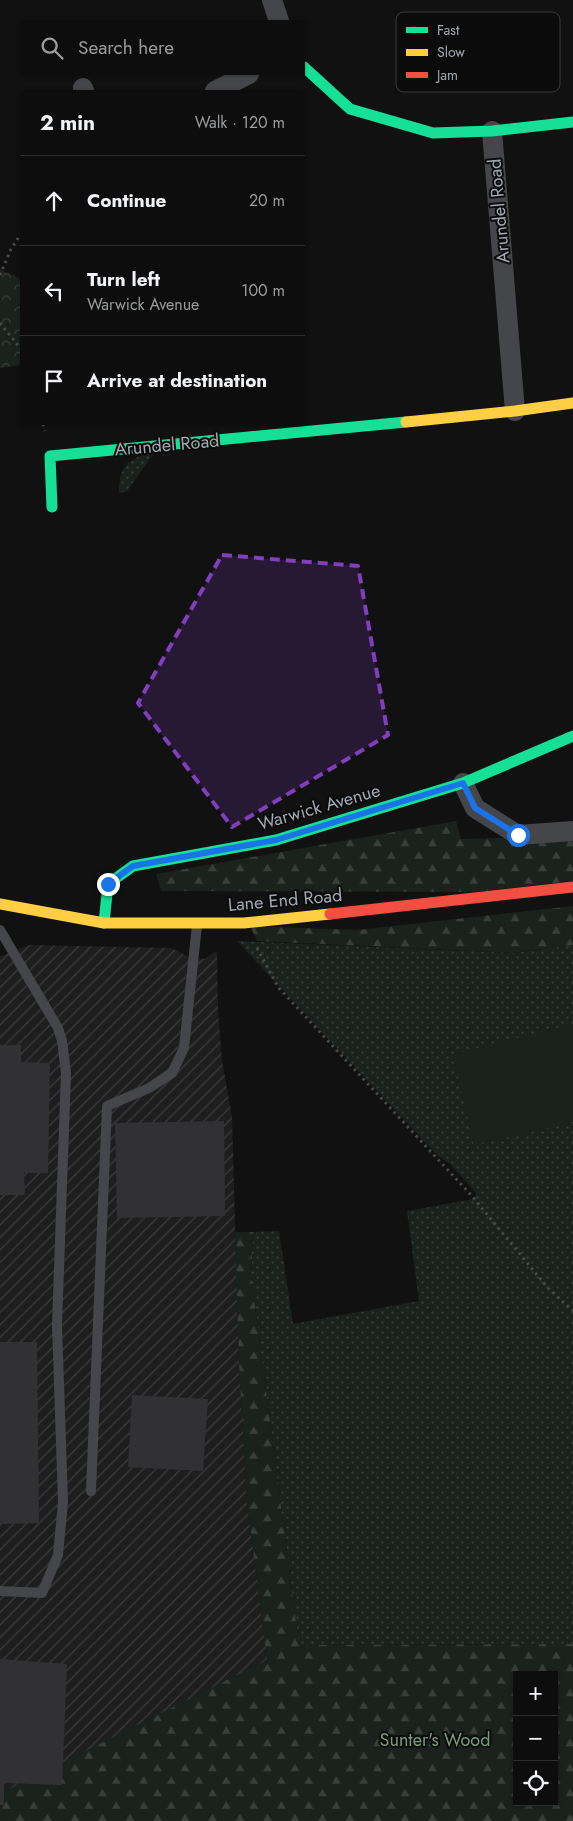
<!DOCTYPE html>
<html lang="en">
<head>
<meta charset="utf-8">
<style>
	body { margin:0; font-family:Jost,sans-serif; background:#161616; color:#f1f3f6 }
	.controls { position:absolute; right:15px; bottom:15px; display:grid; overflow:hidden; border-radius:0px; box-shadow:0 1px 4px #0004 }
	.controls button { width:45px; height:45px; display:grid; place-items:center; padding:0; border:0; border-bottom:1px solid #2d2d2e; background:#0d0d0d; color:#f1f3f6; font:25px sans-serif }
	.stop { position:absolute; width:15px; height:15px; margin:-11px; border:4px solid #1a73e8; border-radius:50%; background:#fff }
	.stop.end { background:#1a73e8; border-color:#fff; box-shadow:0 1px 5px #0008 }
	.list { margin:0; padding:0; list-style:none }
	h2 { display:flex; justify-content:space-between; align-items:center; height:65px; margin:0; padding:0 20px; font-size:21px }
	h2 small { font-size:16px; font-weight:400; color:#9a9c9d }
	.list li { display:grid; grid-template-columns:32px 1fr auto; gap:15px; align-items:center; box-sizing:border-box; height:90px; padding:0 20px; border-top:1px solid #2d2d2e }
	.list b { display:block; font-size:19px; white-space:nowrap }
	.list p { margin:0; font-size:16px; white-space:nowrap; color:#9a9c9d }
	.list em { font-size:16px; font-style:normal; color:#9a9c9d }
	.icon { flex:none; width:28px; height:28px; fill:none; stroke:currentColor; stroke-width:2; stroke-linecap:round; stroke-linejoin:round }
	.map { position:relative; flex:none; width:573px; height:1821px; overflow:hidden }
	.search { position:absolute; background:#0d0d0d; box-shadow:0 1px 4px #0004; left:20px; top:20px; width:285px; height:55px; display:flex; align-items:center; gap:12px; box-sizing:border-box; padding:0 18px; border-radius:0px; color:#9a9c9d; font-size:19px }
	.panel { position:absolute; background:#0d0d0d; box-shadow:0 1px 4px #0004; left:20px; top:90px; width:285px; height:335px; border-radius:0px }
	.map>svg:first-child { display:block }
	.industrial { fill:url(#industrial-furrows) }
	.grass { fill:url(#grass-dots) }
	.forest { fill:url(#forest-firs); fill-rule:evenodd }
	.park { fill:url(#park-crowns) }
	.pitch { fill:#1b211c }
	.building { fill:#313133 }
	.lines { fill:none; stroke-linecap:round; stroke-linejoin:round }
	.path { stroke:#47484b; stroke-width:3; stroke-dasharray:2.5 4; stroke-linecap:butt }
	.lane { stroke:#454649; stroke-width:10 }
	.street { stroke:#454649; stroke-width:20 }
	.fast { stroke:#16e098; stroke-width:11 }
	.slow { stroke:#ffcf43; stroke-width:11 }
	.jam { stroke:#f24e42; stroke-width:11 }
	.route { stroke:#1a73e8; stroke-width:6 }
	.marked { fill:#813ebd; fill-opacity:0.2; stroke:#813ebd; stroke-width:4; stroke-dasharray:10 6; stroke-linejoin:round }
	.labels { text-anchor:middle; stroke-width:4; stroke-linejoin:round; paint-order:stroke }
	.street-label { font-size:18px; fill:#a2a7b2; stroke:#0b0b0c }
	.park-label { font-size:18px; fill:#7a9c7c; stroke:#0b0b0c }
	.key { fill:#0b0b0c; stroke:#383a3e; stroke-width:1 }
	.key-label { font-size:14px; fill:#a2a7b2 }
</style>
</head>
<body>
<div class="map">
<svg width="573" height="1821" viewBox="0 0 573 1821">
	<defs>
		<pattern id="industrial-furrows" width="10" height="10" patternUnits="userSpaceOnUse" patternTransform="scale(1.25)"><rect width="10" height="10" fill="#1e1e1f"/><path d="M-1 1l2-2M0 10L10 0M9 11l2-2" fill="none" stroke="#3c3c3d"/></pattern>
		<pattern id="grass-dots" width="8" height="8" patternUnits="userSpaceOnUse" patternTransform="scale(1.25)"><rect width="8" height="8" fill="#1b211c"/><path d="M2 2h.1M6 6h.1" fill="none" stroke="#393e3b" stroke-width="1.8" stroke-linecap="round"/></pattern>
		<pattern id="forest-firs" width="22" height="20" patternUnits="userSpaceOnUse" patternTransform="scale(1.25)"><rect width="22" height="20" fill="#1b211c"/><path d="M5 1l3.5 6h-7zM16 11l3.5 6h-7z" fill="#393e3b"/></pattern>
		<pattern id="park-crowns" width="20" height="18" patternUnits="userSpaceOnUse" patternTransform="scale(1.25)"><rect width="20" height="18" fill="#1b211c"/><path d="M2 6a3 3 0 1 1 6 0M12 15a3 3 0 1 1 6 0" fill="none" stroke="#393e3b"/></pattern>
	</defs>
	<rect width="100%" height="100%" fill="#111"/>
	<path class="industrial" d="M30,945L171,948L189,957L204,959L217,951L218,1012L222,1060L232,1117L239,1364L247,1501L270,1680L24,1821H0V956Z"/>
	<path class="grass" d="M156,450L127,491L119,493C119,462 131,459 156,450Z
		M237,941L514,953L573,945V1644L299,1645L251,1275L253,1232L279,1231L293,1324L419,1301L407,1211L474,1199L476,1193L450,1164L438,1156Z"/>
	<path class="forest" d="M456,821L461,839L573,836V881L475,892L161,891L156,874Z
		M573,906V945L514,953L257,941L250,926L357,930Z
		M235,1232H253L251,1275L299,1645L573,1644V1821H0V1794L267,1660L247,1501L239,1364ZM517,1675H554V1802H517Z"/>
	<path class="park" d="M0,269L21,279V365L0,368Z"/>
	<path class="pitch" d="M573,1024V1122L474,1145L453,1054Z"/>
	<path class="building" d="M0,1045H21V1062L50,1063L48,1173H24L25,1195H0Z
		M224,1121L225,1216L117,1218L115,1123Z
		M0,1342H37L39,1523L0,1524Z
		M132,1395L208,1399L203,1471L128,1467Z
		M0,1659L67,1664L62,1785L4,1783V1805H0Z"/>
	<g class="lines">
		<path class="path" d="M0,275L11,249L21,234
			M0,323L21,349
			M43,424L45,431
			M257,948L278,987L471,1195L548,1288L573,1311"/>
		<path class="lane" d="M0,930L58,1028L62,1041L66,1073L57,1325L63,1502L58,1555L42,1593L0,1591
			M91,1491L107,1106L149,1088L172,1073L184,1048L197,925"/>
		<path class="street" d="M272,0L279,21
			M83,88L84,91
			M215,91L249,74
			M492,131L515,411
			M463,783L475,808L518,835L573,831"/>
		<path class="fast" d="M304,67L350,109L433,133L492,131L573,122
			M52,507L50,456L406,422
			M104,923L108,884L133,866L276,840L463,783L573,736"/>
		<path class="slow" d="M406,422L515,411L573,403
			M0,904L104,923H244L330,914"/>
		<path class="jam" d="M330,914L573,887"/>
	</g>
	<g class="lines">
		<path class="route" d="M108,884L133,866L276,840L463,783L475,808L518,835"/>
	</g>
	<path class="marked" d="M222,555L358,566L388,735L232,827L138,703Z"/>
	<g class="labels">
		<g class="street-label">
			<text transform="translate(499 211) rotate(-95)" y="6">Arundel Road</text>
			<text transform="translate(167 445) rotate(-5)" y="6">Arundel Road</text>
			<text transform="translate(319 807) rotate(-16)" y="6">Warwick Avenue</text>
			<text transform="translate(285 900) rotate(-5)" y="6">Lane End Road</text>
		</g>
		<g class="park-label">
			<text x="435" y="1746">Sunter's Wood</text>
		</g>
	</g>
	<rect x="396" y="12" width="164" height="80" rx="8" class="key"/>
	<rect x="406" y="27" width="22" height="6" fill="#16e098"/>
	<rect x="406" y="49" width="22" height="7" fill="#ffcf43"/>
	<rect x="406" y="72" width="22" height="6" fill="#f24e42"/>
	<g class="key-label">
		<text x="437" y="35">Fast</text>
		<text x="437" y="57">Slow</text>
		<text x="437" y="80">Jam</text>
	</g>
</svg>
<div class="controls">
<button>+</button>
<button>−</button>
<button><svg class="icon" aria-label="locate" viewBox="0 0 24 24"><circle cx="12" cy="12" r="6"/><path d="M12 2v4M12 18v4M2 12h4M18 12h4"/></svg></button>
</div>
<div class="stop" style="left:518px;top:835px"></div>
<div class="stop end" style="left:108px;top:884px"></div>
<div class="search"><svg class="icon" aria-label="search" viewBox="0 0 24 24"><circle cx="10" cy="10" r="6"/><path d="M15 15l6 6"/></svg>Search here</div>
<section class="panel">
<h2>2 min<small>Walk · 120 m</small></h2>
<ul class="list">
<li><svg class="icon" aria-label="ahead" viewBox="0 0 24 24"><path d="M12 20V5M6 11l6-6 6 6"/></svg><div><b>Continue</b></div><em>20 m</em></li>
<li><svg class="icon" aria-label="left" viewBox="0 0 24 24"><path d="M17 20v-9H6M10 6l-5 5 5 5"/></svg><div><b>Turn left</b><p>Warwick Avenue</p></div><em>100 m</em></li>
<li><svg class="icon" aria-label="arrive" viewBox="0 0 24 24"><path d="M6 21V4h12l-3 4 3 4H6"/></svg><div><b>Arrive at destination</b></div></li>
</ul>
</section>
</div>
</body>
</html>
